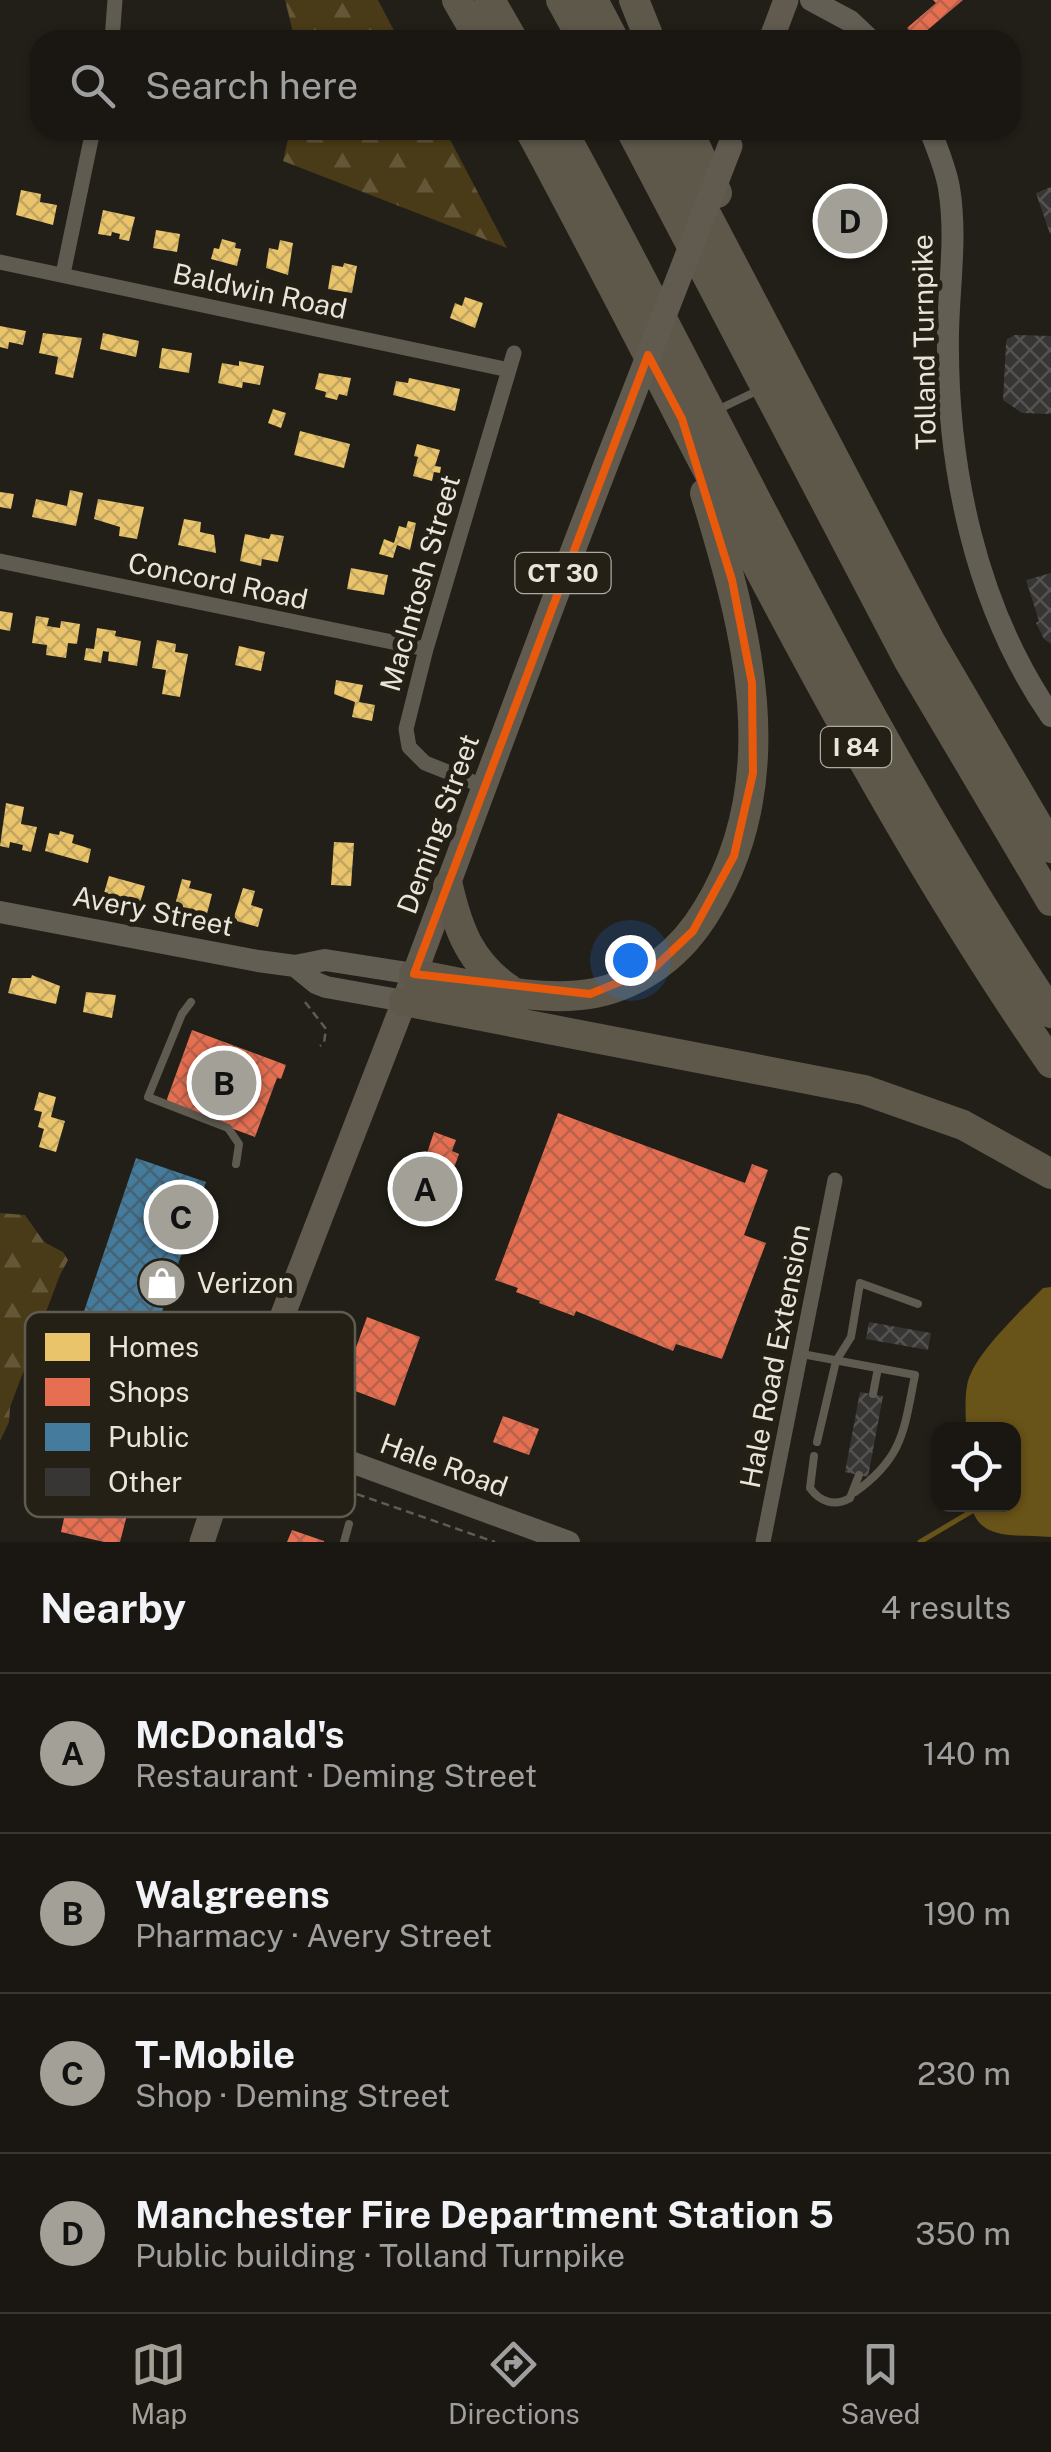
<!DOCTYPE html>
<html lang="en">
<head>
<meta charset="utf-8">
<style>
	body { margin:0; font-family:"Public Sans",sans-serif; background:#23201b; color:#f1f3f6 }
	.controls { position:absolute; right:30px; bottom:30px; display:grid; overflow:hidden; border-radius:20px; box-shadow:0 2px 8px #0004 }
	.controls button { width:90px; height:90px; display:grid; place-items:center; padding:0; border:0; border-bottom:2px solid #383632; background:#1a1712; color:#f1f3f6; font:50px sans-serif }
	.you { position:absolute; left:630px; top:960px; width:35px; height:35px; margin:-25px; border:8px solid #fff; border-radius:50%; background:#1a73e8; box-shadow:0 0 0 15px #1a73e833 }
	.badge { display:grid; place-items:center; width:65px; height:65px; border-radius:50%; background:#a3a098; color:#111; font-size:32px; font-weight:700 }
	.pin { position:absolute; translate:-50% -50%; border:5px solid #fff; box-shadow:0 2px 10px #0006 }
	.list { margin:0; padding:0; list-style:none }
	h2 { display:flex; justify-content:space-between; align-items:center; height:130px; margin:0; padding:0 40px; font-size:42px }
	h2 small { font-size:32px; font-weight:400; color:#9f9f9f }
	.list li { display:grid; grid-template-columns:65px 1fr auto; gap:30px; align-items:center; box-sizing:border-box; height:160px; padding:0 40px; border-top:2px solid #383632 }
	.list b { display:block; font-size:38px; white-space:nowrap }
	.list p { margin:0; font-size:32px; white-space:nowrap; color:#9f9f9f }
	.list em { font-size:32px; font-style:normal; color:#9f9f9f }
	.icon { flex:none; width:55px; height:55px; fill:none; stroke:currentColor; stroke-width:2; stroke-linecap:round; stroke-linejoin:round }
	.map { position:relative; flex:none; width:1051px; height:1542px; overflow:hidden }
	.search { position:absolute; background:#1a1712; box-shadow:0 2px 8px #0004; left:30px; right:30px; top:30px; height:110px; display:flex; align-items:center; gap:25px; box-sizing:border-box; padding:0 35px; border-radius:30px; color:#9f9f9f; font-size:38px }
	.sheet { height:770px; background:#1a1712 }
	nav { display:flex; justify-content:space-around; align-items:center; box-sizing:border-box; height:140px; border-top:2px solid #383632; background:#1a1712; font-size:28px; color:#9f9f9f }
	nav a { display:grid; justify-items:center; gap:5px }
	nav .on { color:#a3a098 }
	.map>svg:first-child { display:block }
	.forest { fill:url(#forest-firs) }
	.water { fill:#685318 }
	.homes { fill:url(#homes-cross-hatch) }
	.shops { fill:url(#shops-cross-hatch) }
	.public { fill:url(#public-cross-hatch) }
	.lines { fill:none; stroke-linecap:round; stroke-linejoin:round }
	.stream { stroke:#685318; stroke-width:5 }
	.building { fill:url(#building-cross-hatch) }
	.path { stroke:#605c54; stroke-width:2.5; stroke-dasharray:8 5; stroke-linecap:butt }
	.lane { stroke:#605b51; stroke-width:8 }
	.street { stroke:#605b51; stroke-width:15 }
	.secondary { stroke:#635e53; stroke-width:22 }
	.primary { stroke:#615b4f; stroke-width:25 }
	.highway { stroke:#5e584b; stroke-width:30 }
	.primary-bridge { stroke:#615b4f; stroke-width:25 }
	.marked { fill:none; stroke:#e8590c; stroke-width:8; stroke-linejoin:round }
	.labels { text-anchor:middle; stroke-width:10; stroke-linejoin:round; paint-order:stroke }
	.shield { fill:#252015; stroke:#aeaaa1; stroke-width:2.5 }
	.shield-label { font-size:25px; font-weight:bold; fill:#e8e5dd }
	.street-label { font-size:28px; fill:#e8e5dd; stroke:#252015 }
	.poi-label { font-size:28px; fill:#e8e5dd; stroke:#252015; text-anchor:start }
	.key { fill:#252015; stroke:#605b51; stroke-width:2.5 }
	.key-label { font-size:28px; fill:#e8e5dd }
</style>
</head>
<body>
<div class="map">
<svg width="1051" height="1542" viewBox="0 0 1051 1542">
	<defs>
		<pattern id="forest-firs" width="22" height="20" patternUnits="userSpaceOnUse" patternTransform="scale(2.5)"><rect width="22" height="20" fill="#493b17"/><path d="M5 1l3.5 6h-7zM16 11l3.5 6h-7z" fill="#635738"/></pattern>
		<pattern id="homes-cross-hatch" width="8" height="8" patternUnits="userSpaceOnUse" patternTransform="scale(2.5)"><rect width="8" height="8" fill="#e9c46a"/><path d="M0 0l8 8M0 8l8-8" fill="none" stroke="#c0a460"/></pattern>
		<pattern id="shops-cross-hatch" width="8" height="8" patternUnits="userSpaceOnUse" patternTransform="scale(2.5)"><rect width="8" height="8" fill="#e76f51"/><path d="M0 0l8 8M0 8l8-8" fill="none" stroke="#b7624c"/></pattern>
		<pattern id="public-cross-hatch" width="8" height="8" patternUnits="userSpaceOnUse" patternTransform="scale(2.5)"><rect width="8" height="8" fill="#457b9d"/><path d="M0 0l8 8M0 8l8-8" fill="none" stroke="#456374"/></pattern>
		<pattern id="building-cross-hatch" width="8" height="8" patternUnits="userSpaceOnUse" patternTransform="scale(2.5)"><rect width="8" height="8" fill="#373635"/><path d="M0 0l8 8M0 8l8-8" fill="none" stroke="#545352"/></pattern>
	</defs>
	<rect width="100%" height="100%" fill="#221f18"/>
	<path class="forest" d="M285,0H378L399,40H295Z
		M290,130H445L507,248L283,161Z
		M0,1213L25,1215L44,1242L63,1252L68,1260L60,1275L10,1407L9,1422L0,1441Z"/>
	<path class="water" d="M1051,1287V1537C1016,1534 979,1542 971,1505L1014,1504V1430L966,1429C966,1414 964,1396 968,1381C977,1351 1021,1311 1043,1288Z"/>
	<path class="homes" d="M21,190L41,194L40,202L57,205L53,225L16,215Z
		M103,210L135,217L129,241L119,239L120,234L112,232L111,236L98,234Z
		M156,230L180,234L177,252L153,248Z
		M222,239L236,243L235,248L241,249L237,266L211,259L214,248L219,249Z
		M280,240L293,243L288,275L266,268L269,248L278,250Z
		M344,263L357,266L352,293L328,289L332,265L343,267Z
		M465,297L483,303L475,328L450,318L455,303L462,306Z
		M0,326L26,331L23,345L9,342L8,349L0,347Z
		M43,333L82,338L73,378L55,374L58,357L39,353Z
		M103,333L139,341L136,357L100,349Z
		M162,348L192,353L189,373L159,368Z
		M239,361L264,366L260,385L243,382L242,388L218,383L222,363L239,366Z
		M319,373L351,378L347,396L339,394L337,400L325,397L326,392L315,389Z
		M409,378L460,389L455,411L393,395L396,381L408,383Z
		M273,409L286,413L281,428L268,423Z
		M300,431L350,444L344,468L294,455Z
		M417,444L440,450L435,466L441,467L440,473L434,472L432,481L413,476L418,457L414,456Z
		M70,490L83,493L76,526L32,517L36,499L67,506Z
		M0,492L14,494L11,509L0,507Z
		M98,499L144,507L137,539L119,536L120,527L94,519Z
		M184,519L201,522L200,532L214,535L216,553L178,545Z
		M408,521L416,523L410,550L397,545L393,558L379,554L384,539L394,543L399,526L406,528Z
		M245,534L269,539L271,534L284,536L278,562L262,559L261,566L240,561Z
		M351,568L388,575L384,595L347,589Z
		M0,611L13,613L10,631L0,629Z
		M36,616L49,618L47,626L60,628L61,621L80,624L77,644L68,643L66,658L46,655L47,645L32,643Z
		M97,628L116,631L115,636L141,641L137,666L108,661L109,652L103,651L101,663L84,660L86,648L94,649Z
		M157,640L176,644L175,652L188,654L180,697L162,694L166,670L152,668Z
		M239,646L265,652L261,671L235,665Z
		M336,680L363,685L359,702L375,705L372,721L352,717L355,702L334,694Z
		M6,803L24,807L21,824L37,827L31,852L22,850L23,845L10,842L9,848L0,846Z
		M60,831L74,835L72,843L91,849L88,863L45,851L49,833L59,835Z
		M334,842L354,843L351,886L331,885Z
		M109,876L145,886L140,903L104,893Z
		M182,879L191,881L189,888L212,894L207,914L175,905Z
		M243,888L255,891L251,905L263,909L258,927L233,920Z
		M32,975L60,986L56,1004L8,993L12,978H31Z
		M86,992L116,995L112,1018L83,1012Z
		M39,1092L56,1097L51,1117L65,1121L56,1152L39,1147L44,1129L38,1127L42,1112L34,1110Z"/>
	<path class="shops" d="M933,0H963L917,39L907,28L936,3Z
		M192,1030L286,1065L281,1079L277,1078L255,1137L169,1105L167,1099Z
		M558,1113L745,1183L752,1164L768,1170L744,1235L766,1243L722,1359L676,1344L673,1351L576,1311L574,1316L539,1303L540,1301L516,1292L518,1288L495,1280Z
		M434,1132L456,1140L452,1151L459,1154L453,1171L443,1167L426,1215L409,1208Z
		M367,1317L420,1337L395,1406L342,1386Z
		M503,1416L539,1429L529,1455L493,1442Z
		M84,1496L129,1507L120,1542H104L61,1532L66,1509L80,1513Z
		M292,1530L324,1541V1542H287Z"/>
	<path class="public" d="M862,186L882,225L860,237L863,243L837,256L817,217L841,205L838,199Z
		M136,1158L206,1182L147,1356L77,1332Z"/>
	<g class="lines">
		<path class="stream" d="M920,1542L984,1504"/>
	</g>
	<path class="building" d="M1051,187V234H1050L1036,193Z
		M1015,335L1051,336V414L1022,413L1003,400L1006,344L1007,339Z
		M1051,573V644L1044,639L1036,623L1039,621L1026,580Z
		M869,1322L931,1333L928,1350L866,1339Z
		M860,1392L883,1396L868,1477L845,1472Z"/>
	<g class="lines">
		<path class="path" d="M305,1002L326,1029L324,1043L320,1046
			M252,1457L267,1466L272,1475L290,1471L495,1542"/>
		<path class="lane" d="M715,411L761,389
			M191,1002L182,1014L148,1097L228,1128L239,1144L236,1164
			M802,1354L915,1375C904,1429 904,1457 855,1492
			M873,1394L878,1368
			M817,1442L836,1361L851,1337L860,1283L918,1304
			M814,1456L810,1488C820,1502 835,1507 850,1498L859,1475
			M344,1542L349,1524"/>
		<path class="street" d="M112,40L115,0
			M0,262L509,370
			M63,274L93,130
			M0,561L426,649
			M483,786L425,763L409,747L406,729L426,649L514,353
			M763,1542L835,1180"/>
		<path class="secondary" d="M811,0L850,21L870,40
			M930,130C937,148 946,169 949,188C957,236 949,284 948,332C946,465 975,606 1051,716
			M0,912L258,961L295,966L325,960L414,974
			M295,966L316,983L326,987L404,1001
			M242,1422L569,1542"/>
		<path class="primary" d="M771,40L786,0
			M202,1542C262,1359 335,1182 404,1002C477,808 547,614 623,421"/>
		<path class="highway" d="M457,0L480,40
			M490,0L513,40
			M561,0L583,40
			M593,0L614,40
			M634,0L650,40
			M530,130C699,443 848,770 1051,1063
			M562,130C723,425 863,733 1051,1013
			M631,130L909,661L1051,901
			M662,130L930,641L1051,848
			M688,130L717,193
			M448,886C458,929 470,963 509,989
			M414,974C471,984 537,1004 595,993C643,983 682,952 707,910C788,779 747,630 705,493
			M404,1001L864,1090L963,1125L1051,1174"/>
		<path class="primary-bridge" d="M623,421L730,146"/>
	</g>
	<path class="marked" d="M648,355L682,419L732,580L752,683L753,773L734,856L693,931L654,968L590,994L414,974Z"/>
	<defs>
		<g id="shop-disc" transform="scale(2.5)"><circle r="9.5" fill="#a3a098" stroke="#252015"/><path d="M-5-2.5h2.3a2.7 3.5 0 0 1 5.4 0H5L5.5 6h-11ZM-1.5-2.5h3a1.5 2.3 0 0 0-3 0Z" fill="#fff"/></g>
	</defs>
	<g fill-rule="evenodd">
		<use href="#shop-disc" x="162" y="1283"/>
	</g>
	<g class="labels">
		<g class="shield">
			<rect x="515.5" y="553" width="95" height="40" rx="8"/>
			<rect x="821" y="727" width="70" height="40" rx="8"/>
		</g>
		<g class="shield-label">
			<text x="563" y="582">CT 30</text>
			<text x="856" y="756">I 84</text>
		</g>
		<g class="street-label">
			<text transform="translate(260 291) rotate(12)" y="10">Baldwin Road</text>
			<text transform="translate(924 342) rotate(-91)" y="10">Tolland Turnpike</text>
			<text transform="translate(218 581) rotate(12)" y="10">Concord Road</text>
			<text transform="translate(420 583) rotate(-74)" y="10">MacIntosh Street</text>
			<text transform="translate(438 824) rotate(-70)" y="10">Deming Street</text>
			<text transform="translate(153 911) rotate(11)" y="10">Avery Street</text>
			<text transform="translate(775 1356) rotate(-79)" y="10">Hale Road Extension</text>
			<text transform="translate(444 1465) rotate(20)" y="10">Hale Road</text>
		</g>
		<g class="poi-label">
			<text x="197" y="1293">Verizon</text>
		</g>
	</g>
	<rect x="25" y="1312" width="330" height="205" rx="15" class="key"/>
	<rect x="45" y="1333" width="45" height="28" fill="#e9c46a"/>
	<rect x="45" y="1378" width="45" height="28" fill="#e76f51"/>
	<rect x="45" y="1423" width="45" height="28" fill="#457b9d"/>
	<rect x="45" y="1468" width="45" height="28" fill="#373635"/>
	<g class="key-label">
		<text x="108" y="1357">Homes</text>
		<text x="108" y="1402">Shops</text>
		<text x="108" y="1447">Public</text>
		<text x="108" y="1492">Other</text>
	</g>
</svg>
<div class="controls">
<button><svg class="icon" aria-label="locate" viewBox="0 0 24 24"><circle cx="12" cy="12" r="6"/><path d="M12 2v4M12 18v4M2 12h4M18 12h4"/></svg></button>
</div>
<div class="you"></div>
<div class="pin badge" style="left:425px;top:1189px">A</div>
<div class="pin badge" style="left:224px;top:1083px">B</div>
<div class="pin badge" style="left:181px;top:1217px">C</div>
<div class="pin badge" style="left:850px;top:221px">D</div>
<div class="search"><svg class="icon" aria-label="search" viewBox="0 0 24 24"><circle cx="10" cy="10" r="6"/><path d="M15 15l6 6"/></svg>Search here</div>
</div>
<section class="sheet">
<h2>Nearby<small>4 results</small></h2>
<ul class="list">
<li><span class="badge">A</span><div><b>McDonald's</b><p>Restaurant · Deming Street</p></div><em>140 m</em></li>
<li><span class="badge">B</span><div><b>Walgreens</b><p>Pharmacy · Avery Street</p></div><em>190 m</em></li>
<li><span class="badge">C</span><div><b>T-Mobile</b><p>Shop · Deming Street</p></div><em>230 m</em></li>
<li><span class="badge">D</span><div><b>Manchester Fire Department Station 5</b><p>Public building · Tolland Turnpike</p></div><em>350 m</em></li>
</ul>
</section>
<nav>
<a class="on"><svg class="icon" aria-label="map" viewBox="0 0 24 24"><path d="M3 6l6-2 6 2 6-2v14l-6 2-6-2-6 2zM9 4v14M15 6v14"/></svg>Map</a>
<a><svg class="icon" aria-label="directions" viewBox="0 0 24 24"><path d="M12 3l9 9-9 9-9-9zM9 14v-3h6M13 9l2 2-2 2"/></svg>Directions</a>
<a><svg class="icon" aria-label="saved" viewBox="0 0 24 24"><path d="M7 4h10v16l-5-4-5 4z"/></svg>Saved</a>
</nav>
</body>
</html>
